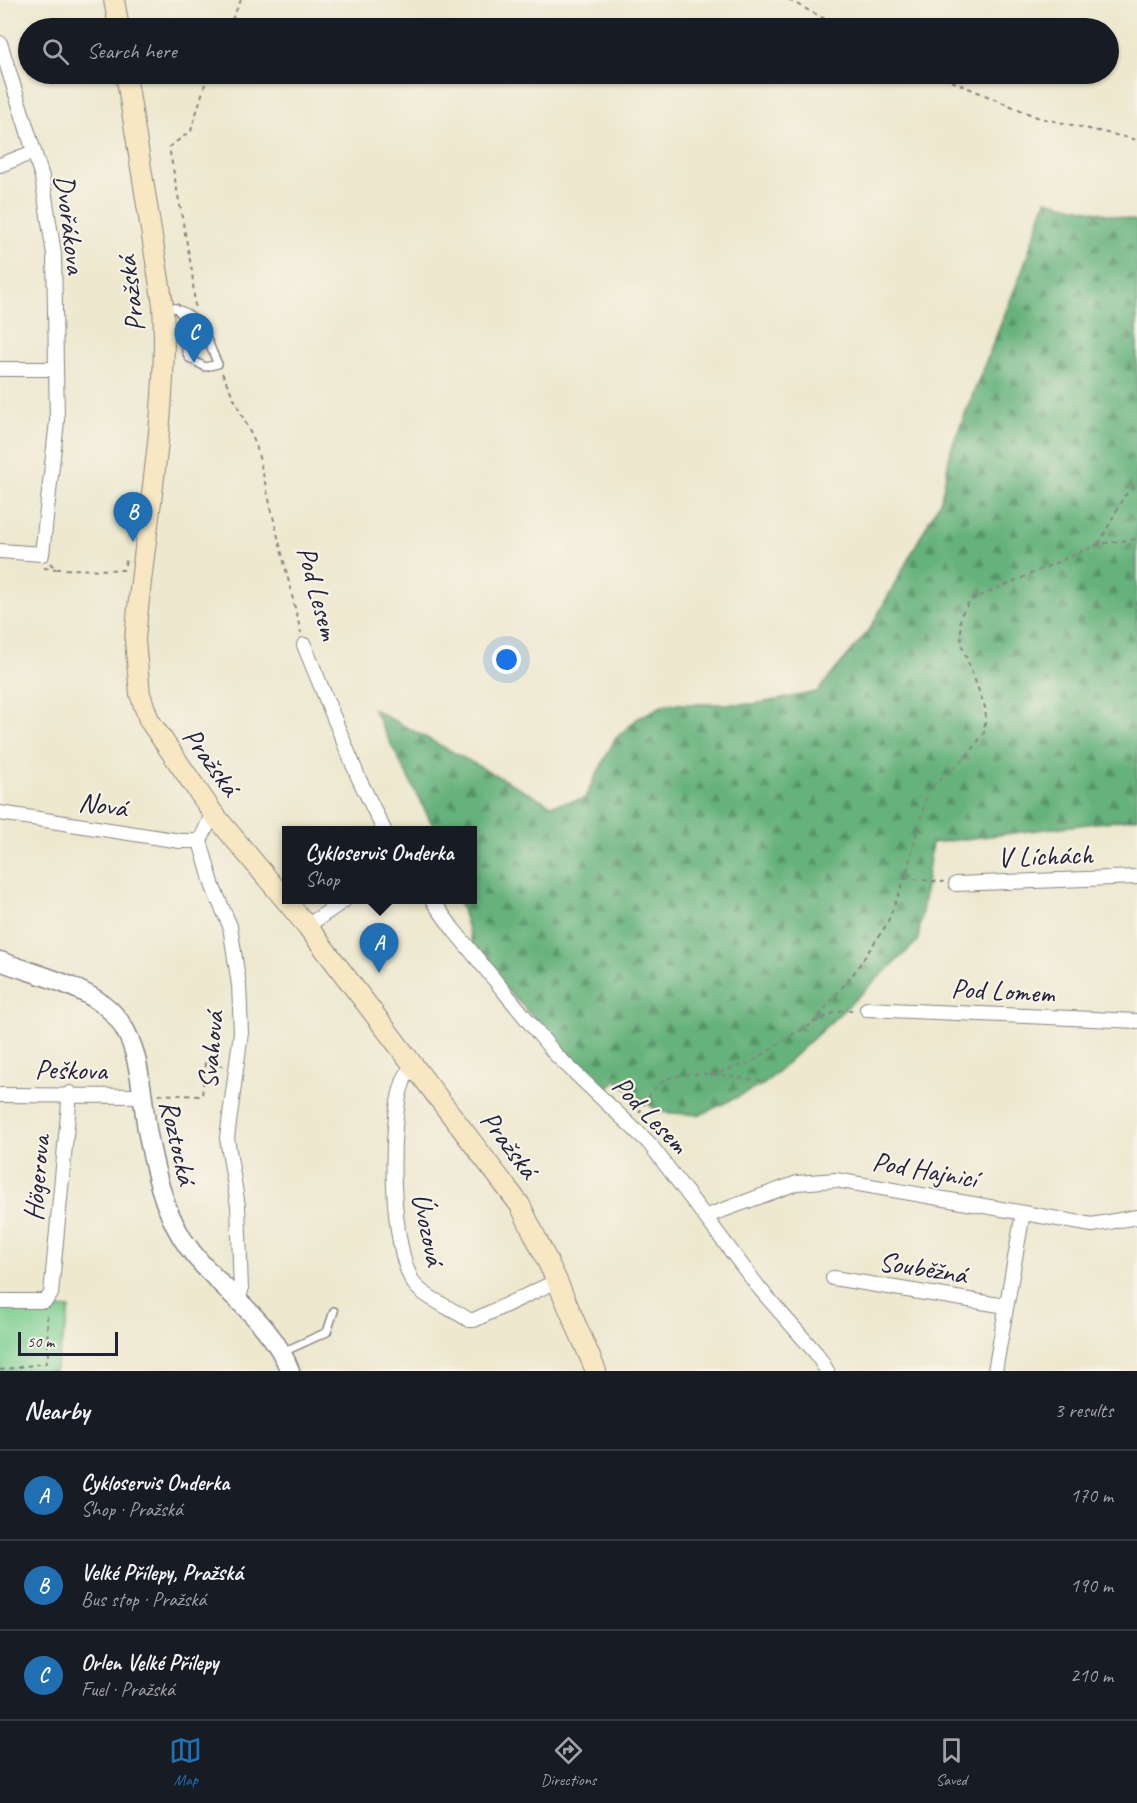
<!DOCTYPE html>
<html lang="en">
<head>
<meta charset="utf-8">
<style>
	body { margin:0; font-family:Caveat,sans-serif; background:#20242c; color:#f1f3f6 }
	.scale { position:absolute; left:18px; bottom:15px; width:100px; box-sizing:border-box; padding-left:6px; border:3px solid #22223b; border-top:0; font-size:16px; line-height:21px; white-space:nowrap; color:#22223b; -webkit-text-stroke:4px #f7f3e8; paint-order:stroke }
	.you { position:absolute; left:507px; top:660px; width:21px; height:21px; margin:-15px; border:4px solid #fff; border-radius:50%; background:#1a73e8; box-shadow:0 0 0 9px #1a73e833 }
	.badge { display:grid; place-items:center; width:39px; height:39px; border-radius:50%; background:#1f6fb2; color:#fff; font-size:20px; font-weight:700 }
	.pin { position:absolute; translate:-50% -50px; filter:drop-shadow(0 2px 3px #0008) }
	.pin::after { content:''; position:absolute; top:32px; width:21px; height:18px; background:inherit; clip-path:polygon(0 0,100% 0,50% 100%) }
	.popup { position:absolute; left:282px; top:826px; width:195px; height:78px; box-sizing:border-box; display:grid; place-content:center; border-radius:0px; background:#171b24; filter:drop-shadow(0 2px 4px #0005); font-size:20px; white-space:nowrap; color:#9ea1a6 }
	.popup b { font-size:22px; color:#f1f3f6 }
	.popup::after { content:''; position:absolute; left:50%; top:100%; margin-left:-12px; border:12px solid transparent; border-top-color:#171b24 }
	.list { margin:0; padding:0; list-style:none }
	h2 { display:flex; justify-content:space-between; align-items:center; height:78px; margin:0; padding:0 24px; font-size:26px }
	h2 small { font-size:20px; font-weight:400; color:#9ea1a6 }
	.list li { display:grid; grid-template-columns:39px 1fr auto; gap:18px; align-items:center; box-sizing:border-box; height:90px; padding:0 24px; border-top:2px solid #363941 }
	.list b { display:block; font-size:22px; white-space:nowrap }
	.list p { margin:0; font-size:20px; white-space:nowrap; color:#9ea1a6 }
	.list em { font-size:20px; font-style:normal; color:#9ea1a6 }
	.icon { flex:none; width:33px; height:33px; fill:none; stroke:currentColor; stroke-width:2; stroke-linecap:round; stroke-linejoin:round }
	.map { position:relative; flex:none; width:1137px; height:1371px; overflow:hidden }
	.search { position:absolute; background:#171b24; box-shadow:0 2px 4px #0004; left:18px; right:18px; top:18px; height:66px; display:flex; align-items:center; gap:15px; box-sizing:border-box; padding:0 21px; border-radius:33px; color:#9ea1a6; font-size:22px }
	.sheet { height:348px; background:#171b24 }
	nav { display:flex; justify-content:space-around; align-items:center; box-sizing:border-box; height:84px; border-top:2px solid #363941; background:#171b24; font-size:16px; color:#9ea1a6 }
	nav a { display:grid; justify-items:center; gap:3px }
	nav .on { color:#1f6fb2 }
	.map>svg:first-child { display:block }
	.green { fill:#7dcf91; stroke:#507866; stroke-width:1.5 }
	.forest { fill:url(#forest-firs); stroke:#446a5b; stroke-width:1.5 }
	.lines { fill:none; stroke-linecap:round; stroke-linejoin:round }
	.service-casing { stroke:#888584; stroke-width:10 }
	.minor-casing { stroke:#888584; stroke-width:16 }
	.tertiary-casing { stroke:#888584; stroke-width:21 }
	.secondary-casing { stroke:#888584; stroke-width:22 }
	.path { stroke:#888584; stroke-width:2; stroke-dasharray:4.5 4.5; stroke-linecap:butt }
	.service { stroke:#fff; stroke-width:7 }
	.minor { stroke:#fff; stroke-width:14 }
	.tertiary { stroke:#fff; stroke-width:18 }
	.secondary { stroke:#f7e8c3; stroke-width:20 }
	.labels { text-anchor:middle; stroke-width:4.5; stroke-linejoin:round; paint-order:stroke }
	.street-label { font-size:28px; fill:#22223b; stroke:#f7f3e8 }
</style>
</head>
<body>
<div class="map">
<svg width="1137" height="1371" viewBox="0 0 1137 1371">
	<defs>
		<pattern id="forest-firs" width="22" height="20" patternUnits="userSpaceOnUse" patternTransform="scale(1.5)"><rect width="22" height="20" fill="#66b27b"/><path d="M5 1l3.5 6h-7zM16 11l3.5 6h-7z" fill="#549066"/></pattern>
	</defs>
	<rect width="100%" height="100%" fill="#f7f3e8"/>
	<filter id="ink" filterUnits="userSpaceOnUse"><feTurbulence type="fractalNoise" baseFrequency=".0167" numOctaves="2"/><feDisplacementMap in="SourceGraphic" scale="12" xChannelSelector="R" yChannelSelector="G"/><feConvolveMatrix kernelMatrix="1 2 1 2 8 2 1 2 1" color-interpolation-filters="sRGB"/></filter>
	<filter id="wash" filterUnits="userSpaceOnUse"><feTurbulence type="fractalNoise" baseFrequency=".008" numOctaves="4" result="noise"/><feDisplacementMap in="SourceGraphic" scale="24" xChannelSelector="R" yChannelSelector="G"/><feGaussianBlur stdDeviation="1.35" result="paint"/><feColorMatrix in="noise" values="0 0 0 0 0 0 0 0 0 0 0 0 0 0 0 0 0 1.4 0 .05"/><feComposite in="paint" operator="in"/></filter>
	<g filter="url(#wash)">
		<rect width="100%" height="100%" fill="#ede8ce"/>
		<path class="green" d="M0,1306L70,1309L55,1371H0Z"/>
		<path class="forest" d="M1046,200L1137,221V818L932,843L918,941L764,1084L700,1115L659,1112L616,1080L606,1092L477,959L459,900H472V830H435L373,709L551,805L584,799L615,739L638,718L666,704H755L817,692L870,629L941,499L951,449L1022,271Z"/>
	</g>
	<g filter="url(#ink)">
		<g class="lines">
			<g class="service-casing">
				<path id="service" d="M165,305C204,315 202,331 218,364L205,367L189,358L186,351L185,319L176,308
					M283,1352L327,1332L334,1311"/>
			</g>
			<g class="minor-casing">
				<path id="minor" d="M0,43L42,177L54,254L57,421L42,554L0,551
					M0,165L34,152
					M0,369H56
					M304,645L359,779L384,830
					M0,813L180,841H200
					M213,813L200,841L213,887L230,926L239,985L241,1032L227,1138L238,1206L241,1290L239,1300
					M956,884L1137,877
					M432,900L453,929L556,1055L649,1143L760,1289L816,1353L827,1371
					M307,926L345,900
					M867,1009L1137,1021
					M414,1063C410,1069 405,1075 403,1083C388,1122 390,1251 415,1285C424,1297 456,1311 469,1320H474L557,1281
					M0,1095L141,1096
					M707,1216L797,1183L836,1180L1092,1225L1137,1217
					M833,1278L1006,1306
					M0,1301H45L51,1294L70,1093
					M995,1371L1023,1213"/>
			</g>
			<g class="tertiary-casing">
				<path id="tertiary" d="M0,961C34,974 75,983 104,1005C143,1035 140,1092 148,1135C155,1171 163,1207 182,1238C213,1287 269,1315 290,1371"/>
			</g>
			<g class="secondary-casing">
				<path id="secondary" d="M114,0L119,28
					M126,74L163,305C169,417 144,528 135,640L140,694L149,720L213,813L307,926L520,1205L557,1281L596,1371"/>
			</g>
			<path class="path" d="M789,0L842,28
				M228,28L241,0
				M935,74L1037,117L1137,140
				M195,307L192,271L169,147L191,131L208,74
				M222,373L256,445L301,633
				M1099,544L1124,496L1137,485
				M50,563L56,569L125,570
				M125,565L126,558
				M44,568L56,569
				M905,878L944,882
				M813,1023L854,973L887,924L905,878L928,790L969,754L984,733L986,710L962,646L960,616L971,600L1099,544L1137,539
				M711,1075L752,1062L793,1034L837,1011L854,1010
				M159,1094L202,1096L205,1063L224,1066
				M639,1113C646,1102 652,1088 664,1081C687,1067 739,1078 765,1081
				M0,1370L46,1363L48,1356L47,1313"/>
			<use href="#service" class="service"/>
			<use href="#minor" class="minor"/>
			<use href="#tertiary" class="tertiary"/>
			<use href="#secondary" class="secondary"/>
		</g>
	</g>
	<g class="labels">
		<g class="street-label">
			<text transform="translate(71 224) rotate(83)" y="10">Dvořákova</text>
			<text transform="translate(130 294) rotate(-97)" y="10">Pražská</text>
			<text transform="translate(319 593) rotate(75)" y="10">Pod Lesem</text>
			<text transform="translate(212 761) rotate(54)" y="10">Pražská</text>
			<text transform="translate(103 804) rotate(8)" y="10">Nová</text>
			<text transform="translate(1045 855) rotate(-2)" y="10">V Líchách</text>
			<text transform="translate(1003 990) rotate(3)" y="10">Pod Lomem</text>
			<text transform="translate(210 1050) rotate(-85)" y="10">Svahová</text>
			<text transform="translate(71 1069) rotate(1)" y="10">Peškova</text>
			<text transform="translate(651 1114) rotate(46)" y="10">Pod Lesem</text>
			<text transform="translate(179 1142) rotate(77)" y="10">Roztocká</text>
			<text transform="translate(510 1144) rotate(53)" y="10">Pražská</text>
			<text transform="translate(925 1169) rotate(10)" y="10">Pod Hajnicí</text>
			<text transform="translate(36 1178) rotate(-85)" y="10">Högerova</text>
			<text transform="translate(429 1229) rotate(78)" y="10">Úvozová</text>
			<text transform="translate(923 1267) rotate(9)" y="10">Souběžná</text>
		</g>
	</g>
</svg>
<div class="scale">50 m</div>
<div class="you"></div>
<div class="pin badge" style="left:379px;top:973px">A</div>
<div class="popup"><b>Cykloservis Onderka</b>Shop</div>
<div class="pin badge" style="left:133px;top:542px">B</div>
<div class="pin badge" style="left:194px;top:363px">C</div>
<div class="search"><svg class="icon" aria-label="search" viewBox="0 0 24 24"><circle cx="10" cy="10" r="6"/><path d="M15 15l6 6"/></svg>Search here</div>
</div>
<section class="sheet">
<h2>Nearby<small>3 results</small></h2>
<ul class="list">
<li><span class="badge">A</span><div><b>Cykloservis Onderka</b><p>Shop · Pražská</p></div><em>170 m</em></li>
<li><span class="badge">B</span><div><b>Velké Přílepy, Pražská</b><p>Bus stop · Pražská</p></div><em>190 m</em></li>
<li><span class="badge">C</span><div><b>Orlen Velké Přílepy</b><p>Fuel · Pražská</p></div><em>210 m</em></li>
</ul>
</section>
<nav>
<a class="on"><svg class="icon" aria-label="map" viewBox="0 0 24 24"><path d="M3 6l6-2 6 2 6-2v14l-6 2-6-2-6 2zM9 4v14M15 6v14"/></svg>Map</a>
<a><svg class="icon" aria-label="directions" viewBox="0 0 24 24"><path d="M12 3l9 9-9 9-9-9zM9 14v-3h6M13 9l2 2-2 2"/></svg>Directions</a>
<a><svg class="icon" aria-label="saved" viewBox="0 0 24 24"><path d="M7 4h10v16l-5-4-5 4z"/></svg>Saved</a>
</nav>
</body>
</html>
